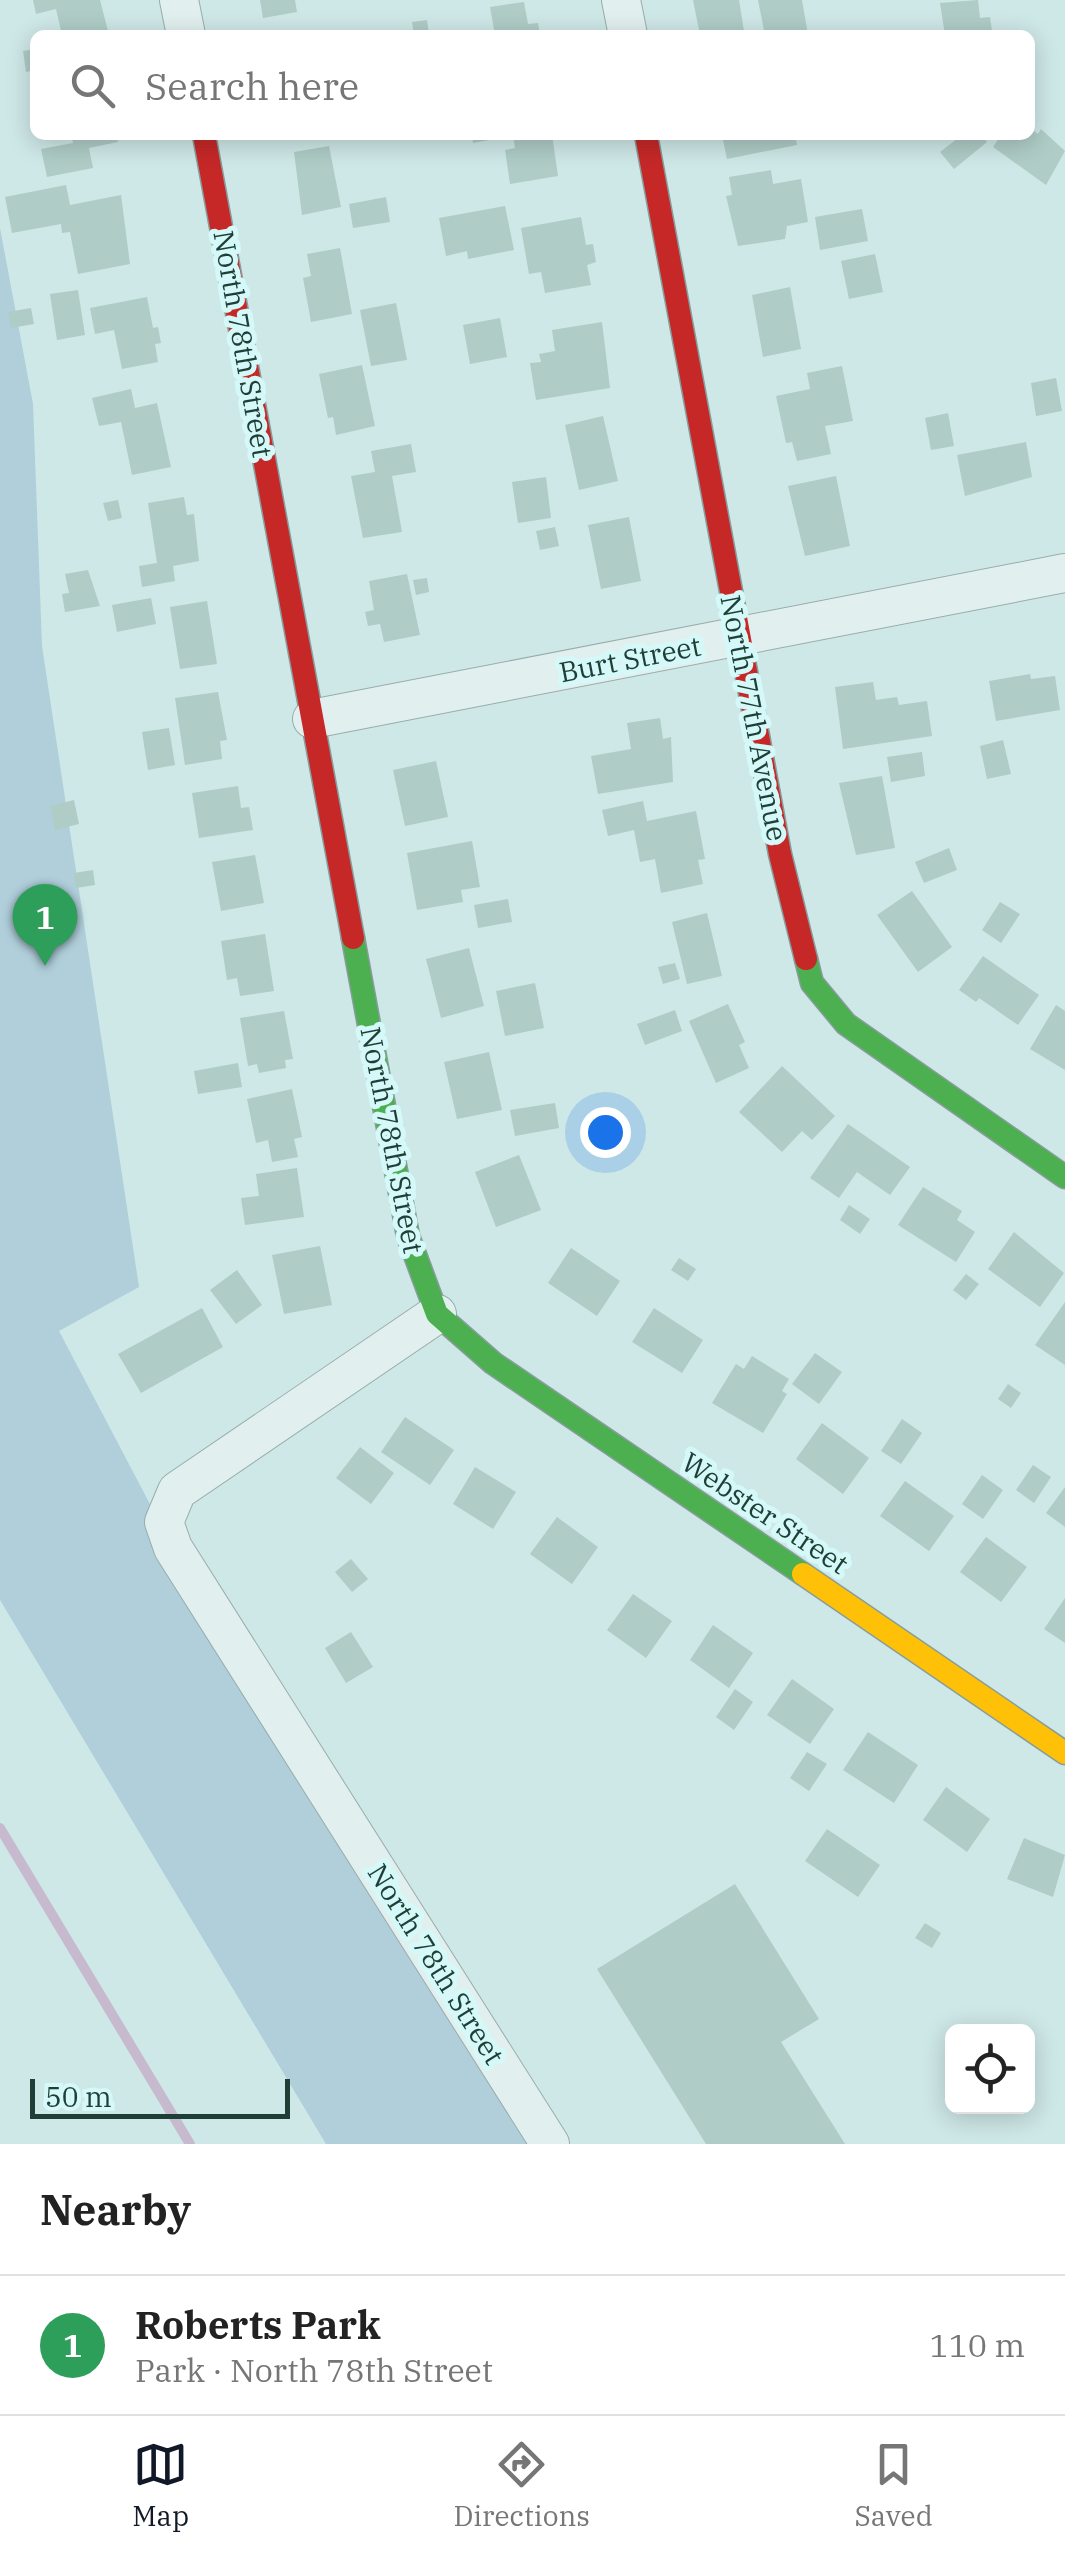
<!DOCTYPE html>
<html lang="en">
<head>
<meta charset="utf-8">
<style>
	body { margin:0; font-family:"IBM Plex Serif",serif; background:#f2f2f2; color:#222 }
	.controls { position:absolute; right:30px; bottom:30px; display:grid; overflow:hidden; border-radius:15px; box-shadow:0 5px 25px #0003 }
	.controls button { width:90px; height:90px; display:grid; place-items:center; padding:0; border:0; border-bottom:2px solid #e0e0e0; background:#fff; color:#222; font:50px sans-serif }
	.scale { position:absolute; left:30px; bottom:25px; width:260px; box-sizing:border-box; padding-left:10px; border:5px solid #1e3e36; border-top:0; font-size:28px; line-height:35px; white-space:nowrap; color:#1e3e36; -webkit-text-stroke:8px #d5f9f8; paint-order:stroke }
	.you { position:absolute; left:605px; top:1132px; width:35px; height:35px; margin:-25px; border:8px solid #fff; border-radius:50%; background:#1a73e8; box-shadow:0 0 0 15px #1a73e833 }
	.badge { display:grid; place-items:center; width:65px; height:65px; border-radius:50%; background:#111827; color:#fff; font-size:32px; font-weight:700 }
	.pin { position:absolute; translate:-50% -82px; filter:drop-shadow(0 2px 5px #0008) }
	.pin::after { content:''; position:absolute; top:52px; width:35px; height:30px; background:inherit; clip-path:polygon(0 0,100% 0,50% 100%) }
	.list { margin:0; padding:0; list-style:none }
	h2 { display:flex; justify-content:space-between; align-items:center; height:130px; margin:0; padding:0 40px; font-size:42px }
	h2 small { font-size:32px; font-weight:400; color:#767676 }
	.list li { display:grid; grid-template-columns:65px 1fr auto; gap:30px; align-items:center; box-sizing:border-box; height:140px; padding:0 40px; border-top:2px solid #e0e0e0 }
	.list b { display:block; font-size:38px; white-space:nowrap }
	.list p { margin:0; font-size:32px; white-space:nowrap; color:#767676 }
	.list em { font-size:32px; font-style:normal; color:#767676 }
	.icon { flex:none; width:55px; height:55px; fill:none; stroke:currentColor; stroke-width:2; stroke-linecap:round; stroke-linejoin:round }
	.map { position:relative; flex:none; width:1065px; height:2144px; overflow:hidden }
	.search { position:absolute; background:#fff; box-shadow:0 5px 25px #0003; left:30px; right:30px; top:30px; height:110px; display:flex; align-items:center; gap:25px; box-sizing:border-box; padding:0 35px; border-radius:15px; color:#767676; font-size:38px }
	.sheet { height:270px; background:#fff }
	nav { display:flex; justify-content:space-around; align-items:center; box-sizing:border-box; height:140px; border-top:2px solid #e0e0e0; background:#fff; font-size:28px; color:#767676 }
	nav a { display:grid; justify-items:center; gap:5px }
	nav .on { color:#111827 }
	.map>svg:first-child { display:block }
	.green { fill:#b0cfdb }
	.lines { fill:none; stroke-linecap:round; stroke-linejoin:round }
	.stream { stroke:#c7bacf; stroke-width:10 }
	.building { fill:#afccc6 }
	.street-casing { stroke:#98adab; stroke-width:40 }
	.fast-casing { stroke:#879d9b; stroke-width:25 }
	.slow-casing { stroke:#879d9b; stroke-width:25 }
	.jam-casing { stroke:#879d9b; stroke-width:25 }
	.street { stroke:#e1f0ef; stroke-width:38 }
	.fast { stroke:#4caf50; stroke-width:22 }
	.slow { stroke:#ffc107; stroke-width:22 }
	.jam { stroke:#c62828; stroke-width:22 }
	.labels { text-anchor:middle; stroke-width:10; stroke-linejoin:round; paint-order:stroke }
	.street-label { font-size:28px; fill:#1e3e36; stroke:#d5f9f8 }
</style>
</head>
<body>
<div class="map">
<svg width="1065" height="2144" viewBox="0 0 1065 2144">
	<rect width="100%" height="100%" fill="#cee8e7"/>
	<path class="green" d="M0,228L33,404L42,646L139,1287L59,1331L173,1548L550,2144H326L0,1600Z"/>
	<g class="lines">
		<path class="stream" d="M0,1828L190,2144"/>
	</g>
	<path class="building" d="M33,0H100L109,35H62L56,9L36,14Z
		M260,0H295L297,12L263,18Z
		M693,0H739L744,31L700,35Z
		M758,0H802L808,35H765Z
		M978,0L980,18L990,17L992,31L984,35H945L940,3Z
		M524,2L528,24L538,23L540,35H495L490,7Z
		M427,20L429,35H414L412,22Z
		M35,49V70L26,72L23,51Z
		M1030,128L1038,134L1041,129L1065,151L1046,185L993,147L1001,135H1030Z
		M71,135H117L118,142L89,148L93,168L47,177L41,149L73,143Z
		M472,135H506V137L473,143Z
		M513,135H552L558,176L510,184L505,150L515,148Z
		M730,135H795L797,145L727,159L723,140Z
		M962,135H982L987,142L954,169L940,152Z
		M329,146L341,207L302,215L294,152Z
		M771,170L773,184L801,179L808,222L787,226L785,239L738,246L726,196L732,195L729,177Z
		M66,185L70,205L121,195L130,264L78,274L70,232L62,233L61,224L12,233L5,197Z
		M386,197L390,222L353,228L349,204Z
		M505,206L514,250L468,259L467,251L446,256L439,218Z
		M862,209L868,241L820,250L815,217Z
		M581,217L586,245L593,244L596,262L587,265L591,285L545,293L541,272L529,274L521,228Z
		M340,248L352,314L311,322L303,278L311,276L307,254Z
		M875,254L883,292L849,299L841,261Z
		M790,287L801,349L763,357L752,295Z
		M78,290L85,335L57,340L50,294Z
		M147,297L153,328L158,327L161,343L155,344L158,362L122,369L114,330L95,334L90,308Z
		M396,303L407,360L371,366L360,310Z
		M31,308L34,324L11,328L8,312Z
		M500,318L507,357L470,364L463,325Z
		M602,322L610,388L536,400L530,363L541,362L539,354L555,351L552,330Z
		M362,365L375,426L336,435L333,417L328,418L319,374Z
		M842,366L853,421L825,426L831,454L797,461L792,442L786,443L776,396L810,389L807,373Z
		M1056,378L1062,411L1036,416L1031,383Z
		M131,389L135,408L157,403L171,467L132,475L121,422L99,426L92,398Z
		M948,413L954,446L931,450L925,418Z
		M603,416L618,481L579,490L565,425Z
		M1026,442L1032,477L965,496L957,455Z
		M411,444L416,472L392,476L402,532L363,538L351,476L375,472L371,451Z
		M836,476L850,546L805,556L788,486Z
		M546,477L551,518L518,523L512,482Z
		M184,497L187,515L194,514L199,561L173,566L175,581L142,587L139,566L157,563L148,503Z
		M118,500L122,518L108,521L103,503Z
		M629,517L641,581L601,589L588,525Z
		M555,527L559,546L540,550L536,531Z
		M88,570L100,606L65,612L62,594L69,593L65,574Z
		M407,574L420,635L384,642L380,624L368,626L365,612L374,610L369,581Z
		M427,578L429,592L416,595L413,580Z
		M151,598L156,624L117,632L112,605Z
		M207,601L217,664L180,669L170,607Z
		M1030,674L1031,679L1055,676L1060,710L996,721L989,681Z
		M873,682L876,700L897,697L899,705L927,701L932,736L843,749L835,687Z
		M218,692L227,740L220,741L222,759L185,765L175,698Z
		M660,718L663,739L671,737L673,782L598,794L591,756L631,749L627,723Z
		M169,728L175,765L148,770L142,732Z
		M1003,740L1011,774L987,779L980,746Z
		M922,752L925,776L891,782L887,757Z
		M436,761L448,817L405,826L393,770Z
		M882,776L895,848L856,855L839,783Z
		M238,786L241,808L249,807L253,830L199,838L192,793Z
		M74,800L79,824L55,830L50,806Z
		M643,801L647,821L696,811L705,859L698,860L703,884L661,893L655,859L640,862L634,830L608,836L602,810Z
		M472,841L480,887L461,890L463,902L417,910L407,853Z
		M949,848L957,870L924,883L915,862Z
		M255,855L264,903L221,911L212,862Z
		M93,870L95,885L76,888L74,873Z
		M912,891L952,947L918,972L877,915Z
		M508,899L512,922L478,928L474,905Z
		M1000,902L1020,914L1001,943L982,930Z
		M707,913L722,976L687,984L672,922Z
		M265,934L274,991L240,996L237,978L227,980L221,941Z
		M469,948L484,1006L441,1018L426,959Z
		M983,956L1039,995L1018,1025L979,998L976,1002L959,990Z
		M675,963L680,979L663,984L658,967Z
		M535,983L544,1028L505,1036L496,991Z
		M728,1004L745,1042L739,1045L749,1068L716,1083L689,1021Z
		M1056,1005L1065,1011V1070L1030,1049Z
		M675,1010L682,1031L645,1045L637,1024Z
		M284,1011L293,1059L285,1060L286,1068L259,1073L257,1064L248,1066L240,1018Z
		M489,1052L502,1110L457,1119L444,1062Z
		M238,1063L242,1087L198,1094L194,1071Z
		M782,1066L835,1116L812,1140L802,1131L782,1152L739,1112Z
		M292,1089L302,1137L294,1139L298,1157L272,1162L268,1140L256,1143L247,1099Z
		M555,1103L559,1128L515,1136L510,1110Z
		M848,1124L910,1167L890,1195L857,1172L839,1198L810,1178Z
		M519,1155L541,1210L496,1227L475,1172Z
		M297,1168L304,1217L245,1225L241,1198L259,1196L256,1174Z
		M923,1187L962,1211L957,1220L975,1232L956,1262L898,1225Z
		M849,1205L870,1219L860,1234L840,1220Z
		M1014,1232L1064,1273L1040,1307L988,1269Z
		M320,1246L332,1305L284,1314L272,1255Z
		M571,1248L620,1281L597,1316L548,1283Z
		M679,1258L696,1269L688,1281L671,1270Z
		M237,1270L262,1305L236,1324L210,1290Z
		M966,1274L979,1284L966,1300L953,1290Z
		M1065,1302V1365L1035,1345Z
		M202,1308L223,1347L141,1393L118,1354Z
		M654,1308L703,1340L682,1373L632,1342Z
		M815,1353L842,1372L819,1404L792,1384Z
		M752,1356L789,1379L782,1391L787,1394L763,1433L712,1403L736,1364L744,1369Z
		M1008,1384L1021,1393L1011,1408L998,1399Z
		M405,1417L454,1450L430,1485L381,1452Z
		M902,1419L922,1433L901,1464L881,1451Z
		M822,1423L869,1458L843,1494L796,1459Z
		M360,1447L394,1473L371,1504L336,1478Z
		M1033,1465L1051,1477L1034,1503L1016,1490Z
		M475,1467L516,1492L493,1529L453,1504Z
		M982,1475L1003,1490L983,1519L962,1504Z
		M905,1481L954,1516L929,1551L880,1516Z
		M1065,1487V1527L1046,1513Z
		M557,1517L598,1547L572,1584L530,1554Z
		M986,1537L1027,1567L1001,1602L960,1572Z
		M351,1559L368,1579L352,1592L335,1572Z
		M633,1594L672,1621L646,1658L607,1630Z
		M1065,1598V1643L1044,1629Z
		M713,1625L753,1653L729,1688L690,1660Z
		M351,1632L373,1667L346,1683L325,1648Z
		M792,1679L834,1709L810,1744L767,1715Z
		M735,1689L753,1702L734,1730L716,1717Z
		M868,1732L918,1765L894,1803L843,1770Z
		M807,1752L827,1764L809,1791L790,1778Z
		M946,1787L990,1819L967,1852L923,1820Z
		M827,1829L880,1865L858,1897L805,1861Z
		M1024,1838L1065,1855L1053,1897L1007,1879Z
		M735,1884L819,2019L781,2042L845,2144H706L597,1969Z
		M925,1923L941,1933L932,1948L915,1938Z"/>
	<g class="lines">
		<g class="street-casing">
			<path id="street" d="M179,0L186,35
				M621,0L628,35
				M312,719L1065,573
				M437,1314L177,1491L164,1522L173,1548L550,2144"/>
		</g>
		<g class="fast-casing">
			<path id="fast" d="M353,938L408,1236L437,1314L493,1363L803,1574
				M806,959L812,983L846,1024L1065,1177"/>
		</g>
		<g class="slow-casing">
			<path id="slow" d="M803,1574L1065,1753"/>
		</g>
		<g class="jam-casing">
			<path id="jam" d="M204,135L353,938
				M646,135L780,854L806,959"/>
		</g>
		<use href="#street" class="street"/>
		<use href="#fast" class="fast"/>
		<use href="#slow" class="slow"/>
		<use href="#jam" class="jam"/>
	</g>
	<g class="labels">
		<g class="street-label">
			<text transform="translate(243 344) rotate(80)" y="10">North 78th Street</text>
			<text transform="translate(630 659) rotate(-11)" y="10">Burt Street</text>
			<text transform="translate(754 718) rotate(79)" y="10">North 77th Avenue</text>
			<text transform="translate(392 1140) rotate(79)" y="10">North 78th Street</text>
			<text transform="translate(765 1513) rotate(34)" y="10">Webster Street</text>
			<text transform="translate(436 1964) rotate(58)" y="10">North 78th Street</text>
		</g>
	</g>
</svg>
<div class="controls">
<button><svg class="icon" aria-label="locate" viewBox="0 0 24 24"><circle cx="12" cy="12" r="6"/><path d="M12 2v4M12 18v4M2 12h4M18 12h4"/></svg></button>
</div>
<div class="scale">50 m</div>
<div class="you"></div>
<div class="pin badge" style="left:45px;top:966px;background:#2e9e5b">1</div>
<div class="search"><svg class="icon" aria-label="search" viewBox="0 0 24 24"><circle cx="10" cy="10" r="6"/><path d="M15 15l6 6"/></svg>Search here</div>
</div>
<section class="sheet">
<h2>Nearby<small></small></h2>
<ul class="list">
<li><span class="badge" style="background:#2e9e5b">1</span><div><b>Roberts Park</b><p>Park · North 78th Street</p></div><em>110 m</em></li>
</ul>
</section>
<nav>
<a class="on"><svg class="icon" aria-label="map" viewBox="0 0 24 24"><path d="M3 6l6-2 6 2 6-2v14l-6 2-6-2-6 2zM9 4v14M15 6v14"/></svg>Map</a>
<a><svg class="icon" aria-label="directions" viewBox="0 0 24 24"><path d="M12 3l9 9-9 9-9-9zM9 14v-3h6M13 9l2 2-2 2"/></svg>Directions</a>
<a><svg class="icon" aria-label="saved" viewBox="0 0 24 24"><path d="M7 4h10v16l-5-4-5 4z"/></svg>Saved</a>
</nav>
</body>
</html>
